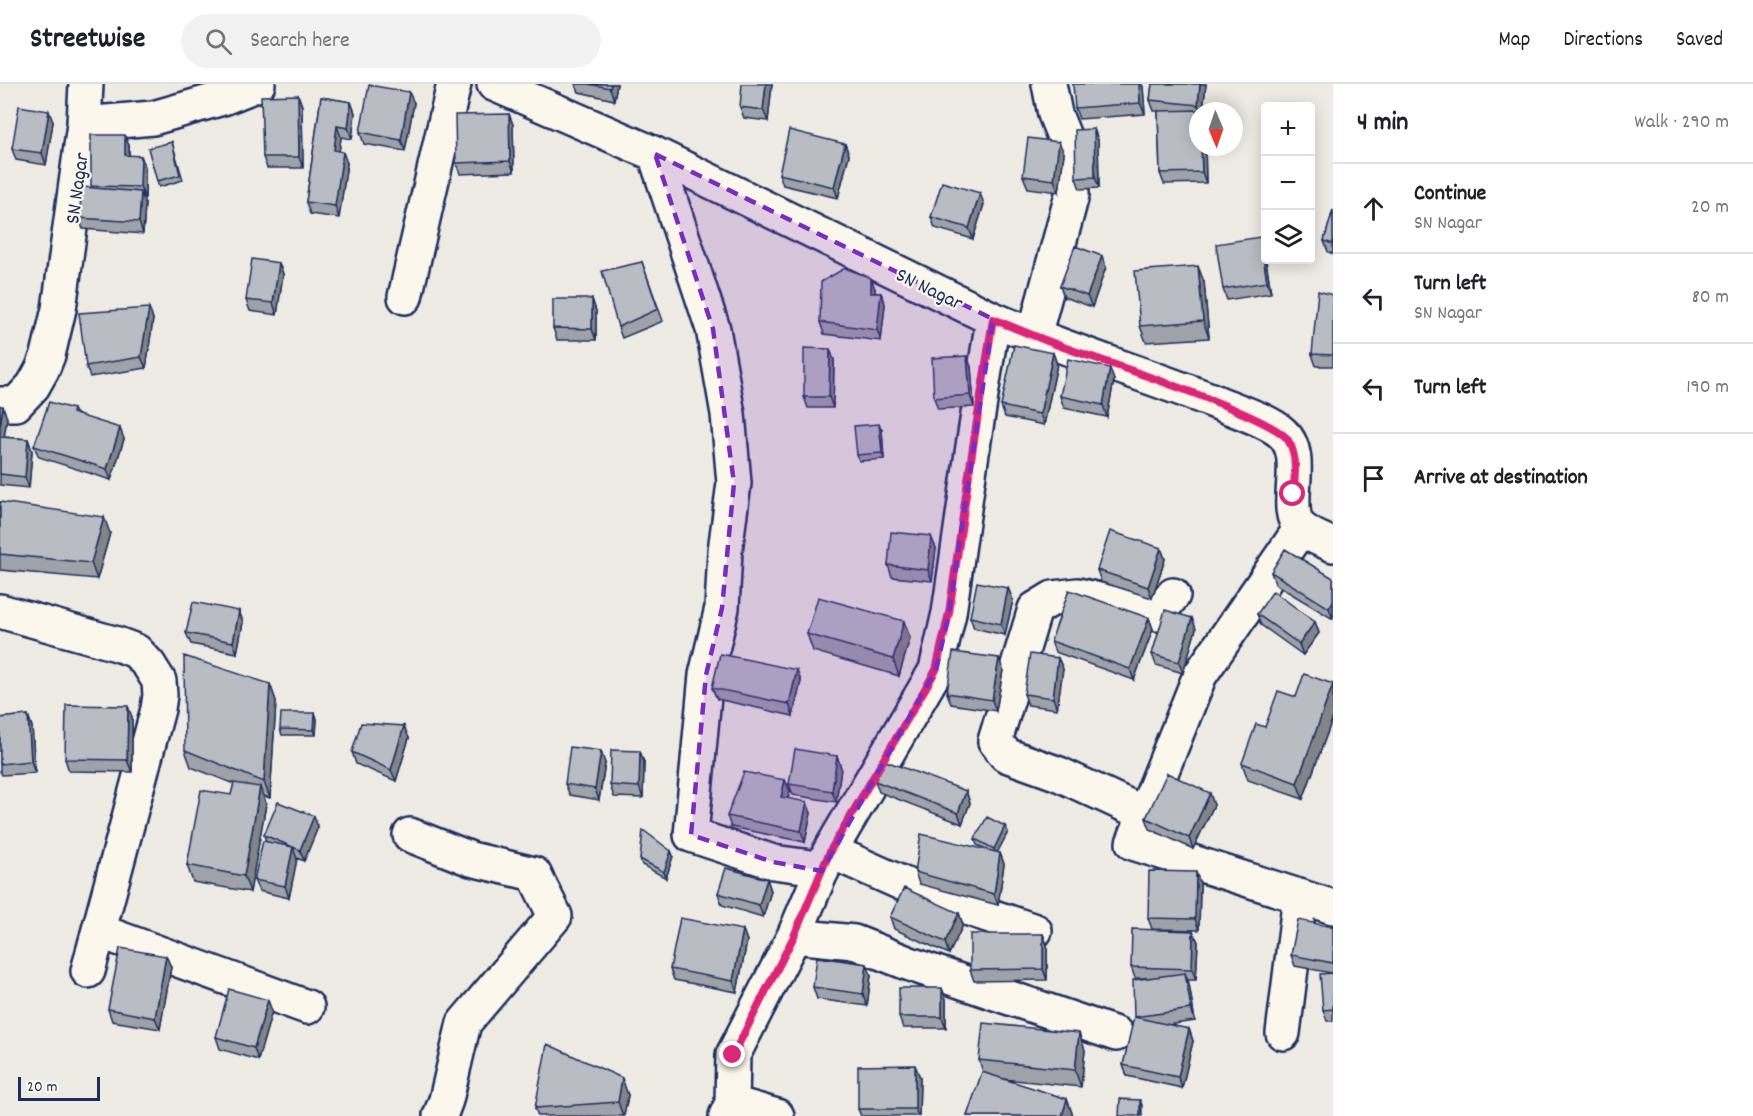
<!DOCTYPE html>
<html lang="en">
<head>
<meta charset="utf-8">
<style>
	body { margin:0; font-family:Dekko,sans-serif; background:#f2f2f2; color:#202124 }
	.controls { position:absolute; right:18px; top:18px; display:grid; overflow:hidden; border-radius:6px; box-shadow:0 3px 15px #0003 }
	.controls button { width:54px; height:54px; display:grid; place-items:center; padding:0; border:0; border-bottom:2px solid #e0e0e0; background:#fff; color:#202124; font:30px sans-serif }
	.compass { position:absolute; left:1189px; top:18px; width:54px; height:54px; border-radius:50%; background:#fff; box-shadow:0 3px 15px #0003; rotate:178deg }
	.scale { position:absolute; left:18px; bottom:15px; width:82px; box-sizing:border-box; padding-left:6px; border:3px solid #1b2f5e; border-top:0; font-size:16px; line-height:21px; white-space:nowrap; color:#1b2f5e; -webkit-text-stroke:4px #fbf7ec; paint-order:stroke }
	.stop { position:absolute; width:18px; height:18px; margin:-14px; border:4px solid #db2777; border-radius:50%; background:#fff }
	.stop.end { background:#db2777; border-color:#fff; box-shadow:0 2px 6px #0008 }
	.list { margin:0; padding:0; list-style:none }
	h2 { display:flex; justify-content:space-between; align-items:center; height:78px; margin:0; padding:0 24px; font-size:26px }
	h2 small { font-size:20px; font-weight:400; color:#757577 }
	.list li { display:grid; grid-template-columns:39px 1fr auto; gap:18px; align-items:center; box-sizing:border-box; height:90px; padding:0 24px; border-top:2px solid #e0e0e0 }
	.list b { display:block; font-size:22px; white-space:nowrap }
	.list p { margin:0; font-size:20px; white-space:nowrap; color:#757577 }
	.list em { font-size:20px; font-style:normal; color:#757577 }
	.icon { flex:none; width:33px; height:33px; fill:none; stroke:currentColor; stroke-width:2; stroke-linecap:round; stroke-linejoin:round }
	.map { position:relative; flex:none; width:1333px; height:1032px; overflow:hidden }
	header { display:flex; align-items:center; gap:36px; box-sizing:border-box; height:84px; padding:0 30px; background:#fff; border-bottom:2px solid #e0e0e0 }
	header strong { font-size:28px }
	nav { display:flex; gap:33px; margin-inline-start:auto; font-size:21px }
	.search { width:420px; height:54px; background:#f2f2f2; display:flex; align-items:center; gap:15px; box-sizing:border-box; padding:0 21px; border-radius:33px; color:#757577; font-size:22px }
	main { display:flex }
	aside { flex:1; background:#fff }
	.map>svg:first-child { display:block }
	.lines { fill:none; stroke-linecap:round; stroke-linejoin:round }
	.minor-casing { stroke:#1b2f5e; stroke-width:38 }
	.minor { stroke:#fbf7ec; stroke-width:33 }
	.wall { fill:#9fa2a8; stroke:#1b2f5e; stroke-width:1.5 }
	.shaded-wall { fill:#828488; stroke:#1b2f5e; stroke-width:1.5 }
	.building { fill:#b9bcc3; stroke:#1b2f5e; stroke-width:1.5 }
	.route { stroke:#db2777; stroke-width:8 }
	.marked { fill:#7b2cbf; fill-opacity:0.2; stroke:#7b2cbf; stroke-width:4.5; stroke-dasharray:12 8; stroke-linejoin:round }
	.labels { text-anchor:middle; stroke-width:4.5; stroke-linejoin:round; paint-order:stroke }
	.street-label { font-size:21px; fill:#1b2f5e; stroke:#fbf7ec }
</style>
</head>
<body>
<header>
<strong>Streetwise</strong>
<div class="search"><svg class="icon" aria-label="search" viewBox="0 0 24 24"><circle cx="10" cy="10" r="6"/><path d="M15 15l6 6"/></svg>Search here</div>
<nav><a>Map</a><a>Directions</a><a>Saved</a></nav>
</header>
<main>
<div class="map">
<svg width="1333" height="1032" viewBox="0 0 1333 1032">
	<rect width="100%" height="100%" fill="#eeebe4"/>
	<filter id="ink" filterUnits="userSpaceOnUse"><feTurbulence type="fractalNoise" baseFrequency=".0167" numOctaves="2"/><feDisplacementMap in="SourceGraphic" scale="12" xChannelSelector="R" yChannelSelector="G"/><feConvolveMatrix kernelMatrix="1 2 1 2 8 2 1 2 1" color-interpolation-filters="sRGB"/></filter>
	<g filter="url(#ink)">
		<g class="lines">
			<g class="minor-casing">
				<path id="minor" d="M494,0L655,70L993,235C1066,266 1142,289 1216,318C1234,326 1268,336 1282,349C1309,373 1280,425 1301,444C1310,452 1322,456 1333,461
					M84,40L86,0
					M655,70L713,245L728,330L734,399L725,467L722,524L706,591L691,751L773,778L811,783L822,787
					M405,213L454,0
					M1034,252L1072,111L1071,70L1055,30L1049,0
					M0,320H16L33,302L42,286L48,271L59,225L84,40L153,34L223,14L258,0
					M1301,444L1200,591L1133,759L1333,823
					M0,527L117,560L136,567L149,581L159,597L160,611L158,625L88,887
					M1145,730L1059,690L1006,671L995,657L1035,525L1053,514L1078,511L1158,530L1173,511
					M410,751L471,775L534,790L555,832L464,939L446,1016L440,1032
					M830,767L928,811L1035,847
					M99,847L307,923
					M794,852L854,858L910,880L1116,950
					M1283,949L1300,812
					M732,1019L777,1032
					M726,1032L732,1019L733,971L794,852L830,767L936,586L949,529L972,369L993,235"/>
			</g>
			<use href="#minor" class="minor"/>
		</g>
		<path class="wall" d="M575,0H617L614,16L579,8Z
			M772,0L768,37L744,34L740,23Z
			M1152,0H1206L1198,63H1205L1206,99L1164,100L1160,89L1158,27H1154L1150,16Z
			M1143,3L1145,30L1079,35L1075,24Z
			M298,11L302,22L303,84H267L263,73Z
			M321,13L351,18L355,29L352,55L341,53L339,67L347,79L339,134L310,130L306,118Z
			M414,19L405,67L364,60L360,48Z
			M509,30L513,41L514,88L460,90L456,79Z
			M53,38L46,81L16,76L12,65Z
			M1094,45L1098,56L1099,104L1080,105L1076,94Z
			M172,58L183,96L159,103L157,97Z
			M845,60L849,71L838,114L783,101L779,90Z
			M129,62V72H141L145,83V114H143L145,120L143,150L83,145L79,134L91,104V102Z
			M1064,69L1059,108L1028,104L1023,92Z
			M984,120L973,155L935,144L931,133Z
			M1333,126V170L1328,168L1324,157Z
			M1264,164L1271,209L1227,216L1223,205Z
			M642,178L663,237L622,254L618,243Z
			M279,179L283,190L277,231L250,227L246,216Z
			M1106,183L1092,223L1064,213L1060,202Z
			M1204,198L1209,254L1146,258L1140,242Z
			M875,205V209H881L885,220L881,257L824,250L820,238Z
			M1333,211V282H1316L1312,270Z
			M592,215L596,227V256H557L553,244Z
			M153,235L146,284L90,293L86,282Z
			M1053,269L1057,280L1044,341L1005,333L1001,322Z
			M967,272L971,283L974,323L938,325L934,314Z
			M834,276L833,324H808L804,313Z
			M1114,296L1107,333L1064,324L1060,312Z
			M0,322L7,334L4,353L28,355L32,367L29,404L0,401Z
			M73,325L75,329L124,355L111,396L39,373L34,362Z
			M882,346L884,375L859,377L857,371Z
			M0,418L110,449L97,495L0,486Z
			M936,464L932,497L892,493L888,481Z
			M1161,464L1165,475L1152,514L1101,498L1097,486Z
			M1271,488L1333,494V535L1275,500Z
			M1008,504L1013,516L1005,551L974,544L970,533Z
			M239,527L243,538L237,569L191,560L186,549Z
			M1257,530L1315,538L1319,549L1303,571L1261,541Z
			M1149,534L1153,545L1134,596L1055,568L1051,557Z
			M1192,534L1196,545L1183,589L1156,581L1152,570Z
			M807,550L910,554L899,592L813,567Z
			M1058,574L1063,585L1057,625L1028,621L1024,610Z
			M1003,586L996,627L951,620L947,609Z
			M801,597L793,632L717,615L712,604Z
			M270,600L276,617L270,714L263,712L266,720L250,808L193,798L187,781L231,711L234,700L191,683L185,666Z
			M1333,600V633L1303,715L1248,696L1242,679L1265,643L1296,613Z
			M315,629L317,635L316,651H282L280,645Z
			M28,631L32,643L35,689L2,691L0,687V634Z
			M132,633V688L69,687L65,675Z
			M409,654L396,697L356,680L352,668Z
			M837,672L841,684L836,718L793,711L789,700Z
			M644,678L643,714L614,713L610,701Z
			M605,679L599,716L570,711L565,700Z
			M785,696L790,707L788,714L811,729L805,758L731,743L727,732Z
			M875,697L966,707L970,719L962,740L879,708Z
			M1214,721L1193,765L1150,745L1146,734Z
			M1005,742L1008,748L997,768L1000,769L1004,780L998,821L919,800L915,788L986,765L977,761L975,755Z
			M318,743L304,777L297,774L289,814L259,807L254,796L266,758L264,751Z
			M671,767L673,772L666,794L642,781L640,775Z
			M767,795L771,807L763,833L722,821L718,809Z
			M1200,799L1199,846L1152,845L1148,834Z
			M959,829L963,841L949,870L894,845L890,833Z
			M1333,843V937H1327L1323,926L1332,889L1295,882L1291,871Z
			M743,846L747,857L737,908L674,896L670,885Z
			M1193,847L1198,858L1196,896H1188L1189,900L1195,937L1167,941L1189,945L1193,957L1182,1004L1127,992L1123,981L1146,894H1135L1131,883Z
			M1043,850L1047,861V896L974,897L970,886Z
			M166,872L171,883L160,945L112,937L108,925Z
			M871,891L867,922L817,915L813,903Z
			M946,915V944H903L899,933Z
			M272,927L258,976L220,965L216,953Z
			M1085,966L1081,1003L1003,995L1067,1015L1073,1032H967L983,988L979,976Z
			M920,993L919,1032H861L858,1025Z
			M628,1011L624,1032H538L535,1024Z"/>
		<path class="shaded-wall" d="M611,0H617L614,16L610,4Z
			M766,0H772L768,37L763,26Z
			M1139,0H1142L1143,3L1145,30L1140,19Z
			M1200,0H1206L1203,27H1200L1198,21Z
			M409,8L414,19L405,67L401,56Z
			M298,11L302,22L303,84L299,73Z
			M351,18L355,29L352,55L348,44Z
			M49,27L53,38L46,81L42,69Z
			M509,30L513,41L514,88L510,77Z
			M337,42L341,53L338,78L334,66Z
			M1094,45L1098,56L1099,104L1095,93Z
			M125,51L129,62V83L125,71Z
			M1059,58L1064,69L1059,108L1054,96Z
			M845,60L849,71L838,114L834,103Z
			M1201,63H1205L1206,99L1202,88Z
			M343,68L347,79L339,134L335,122Z
			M141,72L145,83V114L140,103Z
			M141,108L145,120L143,150L139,138Z
			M980,109L984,120L973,155L969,144Z
			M1260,153L1264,164L1271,209L1267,198Z
			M1102,172L1106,183L1092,223L1087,212Z
			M279,179L283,190L277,231L273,219Z
			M1198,182L1204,198L1209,254L1203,237Z
			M871,194L875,205V221L871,209Z
			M881,209L885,220L881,257L877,246Z
			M592,215L596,227V256L592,245Z
			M149,224L153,235L146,284L141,273Z
			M830,265L834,276L833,324L829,313Z
			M1053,269L1057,280L1044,341L1040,330Z
			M967,272L971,283L974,323L970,311Z
			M1110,284L1114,296L1107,333L1103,321Z
			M3,322L7,334L0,379V342Z
			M879,340L882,346L884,375L882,369Z
			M120,344L124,355L111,396L107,385Z
			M28,355L32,367L29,404L25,393Z
			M104,433L110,449L97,495L91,479Z
			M931,452L936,464L932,497L928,486Z
			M1161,464L1165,475L1152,514L1148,503Z
			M1008,504L1013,516L1005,551L1001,540Z
			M1333,517V535L1329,524Z
			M239,527L243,538L237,569L233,558Z
			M1149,534L1153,545L1134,596L1130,585Z
			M1192,534L1196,545L1183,589L1179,578Z
			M904,537L910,554L899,592L893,575Z
			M1315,538L1319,549L1303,571L1299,560Z
			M999,574L1003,586L996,627L992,616Z
			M1058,574L1063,585L1057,625L1053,614Z
			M797,586L801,597L793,632L789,620Z
			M270,600L276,617L270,714L264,698Z
			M1333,600V633L1303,715L1297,699Z
			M128,622L132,633V688L127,676Z
			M315,629L317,635L316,651L314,646Z
			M28,631L32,643L35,689L31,677Z
			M404,642L409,654L396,697L391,686Z
			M601,667L605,679L599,716L595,705Z
			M640,667L644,678L643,714L639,703Z
			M837,672L841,684L836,718L832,707Z
			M785,696L790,707L785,724L781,713Z
			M260,703L266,720L250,808L244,792Z
			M966,707L970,719L962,740L958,729Z
			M1210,709L1214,721L1193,765L1189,754Z
			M807,718L811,729L805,758L801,747Z
			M314,732L318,743L304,777L300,766Z
			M1005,742L1008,748L996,771L994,765Z
			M293,763L297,775L289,814L285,802Z
			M671,767L673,772L666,794L664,788Z
			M1000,769L1004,780L998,821L994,810Z
			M1196,788L1200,799L1199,846L1195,835Z
			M767,795L771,807L763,833L759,821Z
			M959,829L963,841L949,870L945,858Z
			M743,846L747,857L737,908L733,897Z
			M1193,847L1198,858L1196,896L1192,885Z
			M1043,850L1047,861V896L1043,885Z
			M166,872L171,883L160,945L155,934Z
			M867,880L871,891L867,922L863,910Z
			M1185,889L1189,900L1195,937L1191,925Z
			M942,904L946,915V944L942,933Z
			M268,916L272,927L258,976L254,964Z
			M1189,945L1193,957L1182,1004L1178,993Z
			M1079,949L1085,966L1081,1003L1075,986Z
			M915,981L920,993L919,1032H918L915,1025Z
			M622,994L628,1011L624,1032H623L618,1018Z
			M1067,1015L1073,1032H1062Z
			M1140,1016L1142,1021V1032H1140Z"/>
		<path class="building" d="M588,0H611L610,4Z
			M742,0H766L763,26L740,23Z
			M1073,0H1139L1140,19L1075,24Z
			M1152,0H1200L1198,21L1150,16Z
			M369,1L409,8L401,56L360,48Z
			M298,11L299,73H263L261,12Z
			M321,13L351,18L348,44L337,42L334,66L343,68L335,122L306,118Z
			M19,22L49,27L42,69L12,65Z
			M1200,26V27H1198V63H1201L1202,88L1160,89L1158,27Z
			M509,30L510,77L456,79L455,31Z
			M1094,45L1095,93L1076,94L1075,46Z
			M789,46L845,60L834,103L779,90Z
			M91,51H125V71L141,72L140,103L91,102Z
			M1028,54L1059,58L1054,96L1023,92Z
			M172,58L180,91L157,97L148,64Z
			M942,98L980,109L969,144L931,133Z
			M82,103L141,108L139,138L79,134Z
			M1333,126V160L1324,157Z
			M1260,153L1267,198L1223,205L1216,160Z
			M1075,162L1102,172L1087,212L1060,202Z
			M252,175L279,179L273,219L246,216Z
			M642,178L658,225L618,243L602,187Z
			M1198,182L1203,237L1140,242L1135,187Z
			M845,184L871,194V209H881L877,246L820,238L821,198Z
			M1318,207L1333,211V271L1312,270Z
			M553,215H592V245L553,244Z
			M149,224L141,273L86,282L79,229Z
			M1014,261L1053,269L1040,330L1001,322Z
			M804,264L830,265L829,313H804Z
			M967,272L970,311L934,314L932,274Z
			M1068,275L1110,284L1103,321L1060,312Z
			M49,318L73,325L72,329L120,344L107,385L34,362Z
			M0,322H3L0,342Z
			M879,340L882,369L857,371L854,342Z
			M0,353L28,355L25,393L0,390Z
			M0,418L104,433L91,479L0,470Z
			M1110,447L1161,464L1148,503L1097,486Z
			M891,448L931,452L928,486L888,481Z
			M1285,465L1333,494V517L1329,524L1271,488Z
			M977,498L1008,504L1001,540L970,533Z
			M1069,506L1149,534L1130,585L1051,557Z
			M1273,507L1315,538L1299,560L1257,530Z
			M818,513L904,537L893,575L807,550Z
			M193,518L239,527L233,558L186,549Z
			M1165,526L1192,534L1179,578L1152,570Z
			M953,568L999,574L992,616L947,609Z
			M720,570L797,586L789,620L712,604Z
			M1030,570L1058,574L1053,614L1024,610Z
			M184,572L270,600L264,698L185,666Z
			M1304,590L1333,600L1297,699L1242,679L1256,640L1265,643L1278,607L1296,613Z
			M66,621L128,622L127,676L65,675Z
			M281,629H315L314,646L280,645Z
			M28,631L31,677L0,680V634Z
			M361,639L404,642L391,686L352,668Z
			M570,663L601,667L595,705L565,700Z
			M795,665L837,672L832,707L789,700Z
			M611,666L640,667L639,703L610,701Z
			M883,676L966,707L958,729L875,697Z
			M744,688L785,696L781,713L807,718L801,747L727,732Z
			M1167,689L1210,709L1189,754L1146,734Z
			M234,699L260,703L244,792L187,781L201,706L231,711Z
			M278,718L314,732L300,766L264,751Z
			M987,733L1005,742L994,765L975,755Z
			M643,746L671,767L664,788L640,775Z
			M921,750L1000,769L994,810L915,788Z
			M263,757L293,763L285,802L254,796Z
			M726,784L767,795L759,821L718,809Z
			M1149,787L1196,788L1195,835L1148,834Z
			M904,804L959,829L945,858L890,833Z
			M680,834L743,846L733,897L670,885Z
			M1298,836L1333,843V879L1291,871Z
			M1132,845L1193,847L1192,885L1131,883Z
			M970,850H1043V885L970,886Z
			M120,864L166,872L155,934L108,925Z
			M817,873L867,880L863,910L813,903Z
			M1185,889L1191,925L1134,933L1189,945L1178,993L1123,981L1134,933L1133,896Z
			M1333,889V925L1323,926L1320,890Z
			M899,904H942V933H899Z
			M229,905L268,916L254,964L216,953Z
			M983,939L1079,949L1075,986L979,976Z
			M547,960L622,994L618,1018L535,1024Z
			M915,981V1025H858V982Z
			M982,988L1067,1015L1062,1032H967Z
			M1120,1015L1140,1016V1032H1119Z"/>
	</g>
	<g class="lines" filter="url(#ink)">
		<path class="route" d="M733,971L794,852L830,767L936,586L949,529L972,369L993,235C1017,245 1041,255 1066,264C1102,277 1273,332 1288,356C1298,372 1295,393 1293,410"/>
	</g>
	<path class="marked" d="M655,70L993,235L949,529L936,586L822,787L773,778L691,751L706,591L722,524L734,399L713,245Z"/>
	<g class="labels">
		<g class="street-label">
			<text transform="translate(76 104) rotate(-82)" y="7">SN Nagar</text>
			<text transform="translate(930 204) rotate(26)" y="7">SN Nagar</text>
		</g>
	</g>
</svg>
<div class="controls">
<button>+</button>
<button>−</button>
<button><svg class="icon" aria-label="layers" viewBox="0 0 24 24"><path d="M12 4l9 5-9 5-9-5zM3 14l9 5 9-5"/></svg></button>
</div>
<svg class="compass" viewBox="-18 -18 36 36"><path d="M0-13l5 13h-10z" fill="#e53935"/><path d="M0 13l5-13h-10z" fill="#757577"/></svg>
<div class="scale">20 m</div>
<div class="stop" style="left:1293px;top:410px"></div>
<div class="stop end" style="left:733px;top:971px"></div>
</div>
<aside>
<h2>4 min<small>Walk · 290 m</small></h2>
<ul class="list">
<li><svg class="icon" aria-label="ahead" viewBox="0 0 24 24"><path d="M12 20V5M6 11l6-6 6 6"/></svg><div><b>Continue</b><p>SN Nagar</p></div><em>20 m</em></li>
<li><svg class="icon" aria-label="left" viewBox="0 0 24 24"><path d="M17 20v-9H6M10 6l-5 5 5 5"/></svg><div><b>Turn left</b><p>SN Nagar</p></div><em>80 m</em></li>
<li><svg class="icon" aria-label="left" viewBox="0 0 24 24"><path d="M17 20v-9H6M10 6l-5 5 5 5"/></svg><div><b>Turn left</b></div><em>190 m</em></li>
<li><svg class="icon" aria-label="arrive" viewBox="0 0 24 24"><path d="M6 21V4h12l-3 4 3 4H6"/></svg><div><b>Arrive at destination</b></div></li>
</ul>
</aside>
</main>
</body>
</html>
